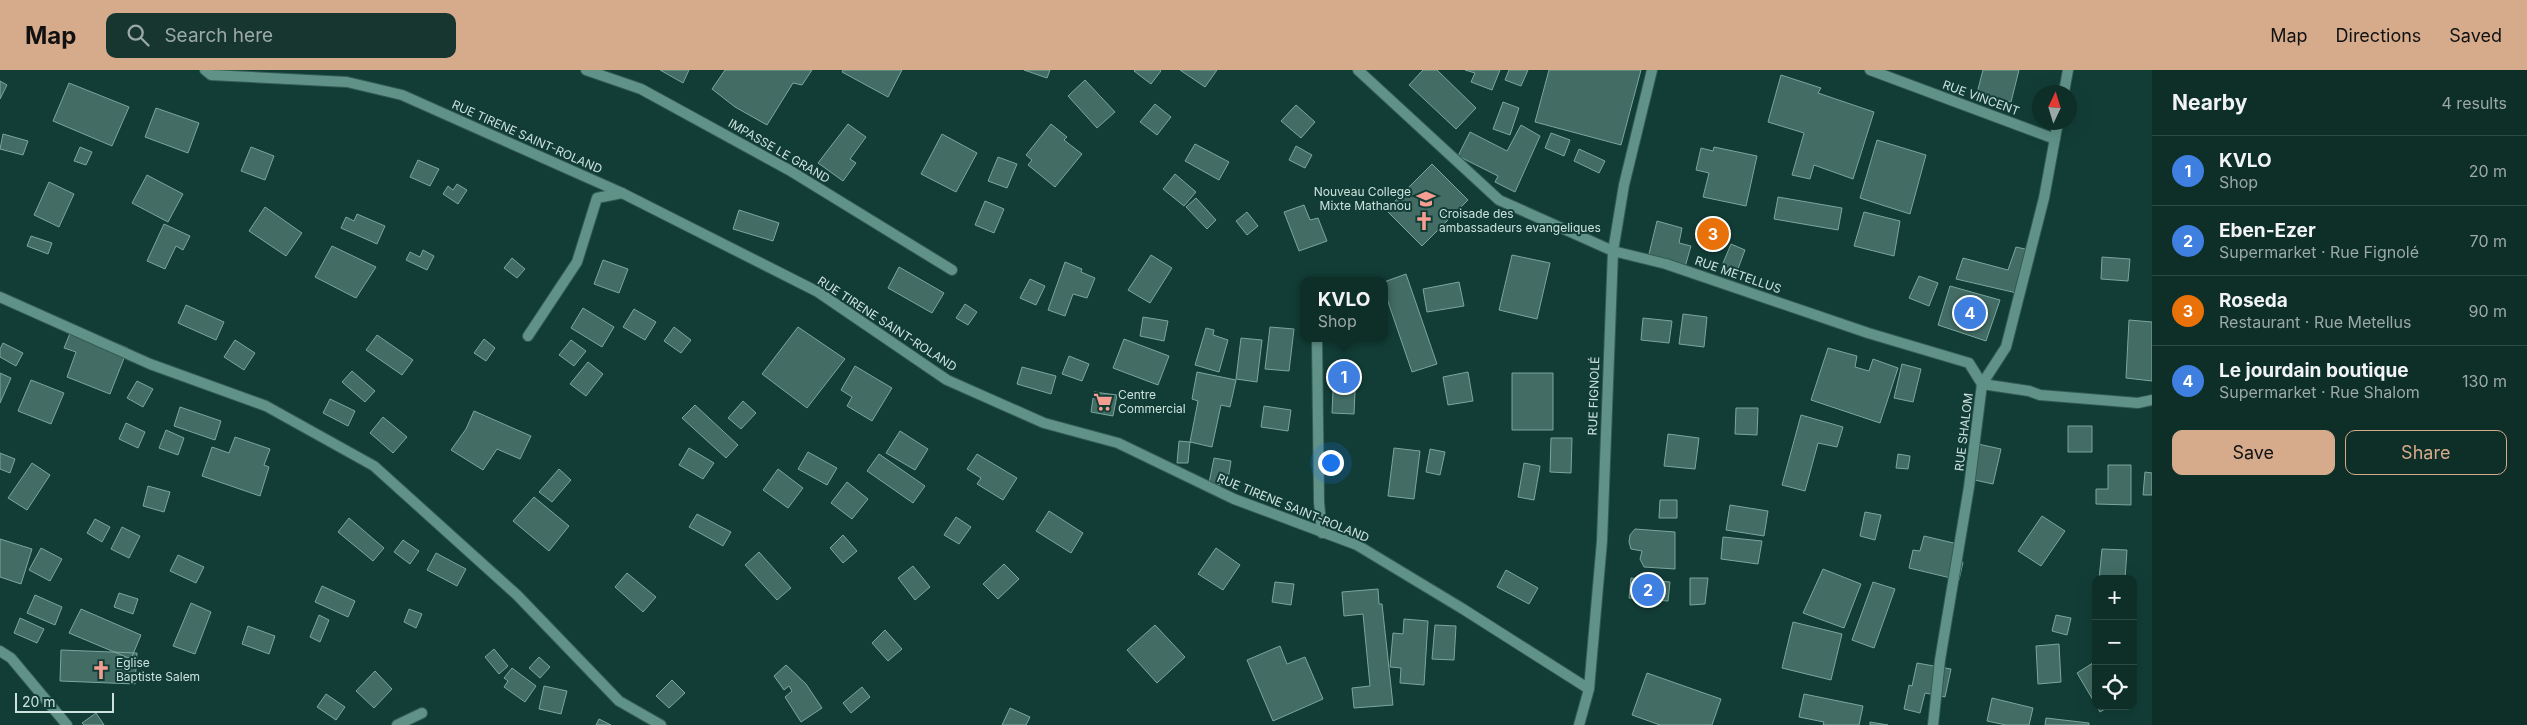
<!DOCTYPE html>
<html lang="en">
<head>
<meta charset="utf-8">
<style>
	body { margin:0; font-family:Inter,sans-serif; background:#173630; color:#f1f3f6 }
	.controls { position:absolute; right:15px; bottom:15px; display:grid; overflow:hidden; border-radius:10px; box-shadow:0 5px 20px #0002 }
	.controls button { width:45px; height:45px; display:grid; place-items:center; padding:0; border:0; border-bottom:1px solid #2e4a45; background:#0e2e28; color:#f1f3f6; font:25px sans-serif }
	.compass { position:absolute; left:2032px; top:15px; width:45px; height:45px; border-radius:50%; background:#0e2e28; box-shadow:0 5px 20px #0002; rotate:4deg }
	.scale { position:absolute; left:15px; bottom:12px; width:99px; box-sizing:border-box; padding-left:5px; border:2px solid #cce2dd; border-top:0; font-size:14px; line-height:18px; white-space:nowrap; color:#cce2dd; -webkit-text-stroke:4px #123d36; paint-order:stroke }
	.you { position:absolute; left:1330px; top:392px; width:18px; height:18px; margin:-12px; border:4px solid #fff; border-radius:50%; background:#1a73e8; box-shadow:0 0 0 8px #1a73e833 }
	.badge { display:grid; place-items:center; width:32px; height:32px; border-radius:50%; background:#d6ab8b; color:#fff; font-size:16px; font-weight:700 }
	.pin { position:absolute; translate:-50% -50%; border:2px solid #fff; box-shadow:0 1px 5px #0006 }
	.popup { position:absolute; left:1300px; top:207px; width:88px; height:65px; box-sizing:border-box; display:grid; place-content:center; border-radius:10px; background:#0e2e28; filter:drop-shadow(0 1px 4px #0005); font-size:16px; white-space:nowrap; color:#9ba8a8 }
	.popup b { font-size:19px; color:#f1f3f6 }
	.popup::after { content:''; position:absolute; left:50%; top:100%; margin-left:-10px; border:10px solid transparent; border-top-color:#0e2e28 }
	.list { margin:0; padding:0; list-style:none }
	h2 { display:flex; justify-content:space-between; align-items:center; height:65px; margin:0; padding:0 20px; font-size:21px }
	h2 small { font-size:16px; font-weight:400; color:#9ba8a8 }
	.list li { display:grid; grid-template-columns:32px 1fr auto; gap:15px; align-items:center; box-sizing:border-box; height:70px; padding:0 20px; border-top:1px solid #2e4a45 }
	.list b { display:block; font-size:19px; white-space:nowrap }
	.list p { margin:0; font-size:16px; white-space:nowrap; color:#9ba8a8 }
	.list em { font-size:16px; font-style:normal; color:#9ba8a8 }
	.actions { display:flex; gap:10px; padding:15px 20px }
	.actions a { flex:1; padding:11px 0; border:1px solid #d6ab8b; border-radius:10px; text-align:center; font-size:18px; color:#d6ab8b }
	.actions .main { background:#d6ab8b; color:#111 }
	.icon { flex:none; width:28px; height:28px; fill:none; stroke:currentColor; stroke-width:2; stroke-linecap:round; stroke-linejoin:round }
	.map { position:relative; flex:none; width:2152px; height:655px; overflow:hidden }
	header { display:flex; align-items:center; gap:30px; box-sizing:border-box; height:70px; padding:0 25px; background:#d6ab8b; color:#111 }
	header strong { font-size:24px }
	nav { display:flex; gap:28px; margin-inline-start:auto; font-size:18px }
	.search { width:350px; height:45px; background:#173630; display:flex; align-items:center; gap:12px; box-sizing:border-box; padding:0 18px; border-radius:10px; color:#9ba8a8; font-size:19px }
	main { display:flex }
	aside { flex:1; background:#0e2e28 }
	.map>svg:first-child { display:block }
	.building { fill:#426c64; stroke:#7ba69d }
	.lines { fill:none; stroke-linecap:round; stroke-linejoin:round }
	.service-casing { stroke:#335b54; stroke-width:12 }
	.minor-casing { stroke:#335b54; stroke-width:12 }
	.service { stroke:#609288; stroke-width:10 }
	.minor { stroke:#609288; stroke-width:10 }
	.labels { text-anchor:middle; stroke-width:4; stroke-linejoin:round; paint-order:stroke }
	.street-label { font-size:12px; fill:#cce2dd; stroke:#123d36 }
	.poi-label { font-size:12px; fill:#cce2dd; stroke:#123d36; text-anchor:start }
</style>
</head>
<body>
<header>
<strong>Map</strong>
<div class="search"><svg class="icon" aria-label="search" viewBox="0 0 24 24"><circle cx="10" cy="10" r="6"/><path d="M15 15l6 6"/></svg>Search here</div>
<nav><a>Map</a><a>Directions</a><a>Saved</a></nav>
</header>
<main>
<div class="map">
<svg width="2152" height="655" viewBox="0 0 2152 655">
	<rect width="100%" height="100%" fill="#123d36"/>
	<path class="building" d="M660,0H689L683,13Z
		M725,0H812L802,15L793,13L767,55L735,37L712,19Z
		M843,0H902L888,27L842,2Z
		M1024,0H1050L1047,8Z
		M1135,0H1160L1161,1L1151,14L1134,1Z
		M1180,0H1217L1205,17Z
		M1423,0H1437L1476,38L1456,59L1409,15Z
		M1465,0H1500L1492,20L1471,12L1475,3Z
		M1509,0H1528L1521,16L1505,10Z
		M1549,0H1641L1621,75L1535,52Z
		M1983,0H2019L2011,32L1977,23Z
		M1781,5L1821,18L1818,23L1874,42L1853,109L1814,95L1810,109L1792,105L1804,63L1768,52Z
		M1085,10L1115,42L1097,58L1068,26Z
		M0,11L7,15L0,29Z
		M69,13L129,37L112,76L53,51Z
		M1503,32L1519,38L1510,65L1493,59Z
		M1155,34L1171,47L1157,65L1140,52Z
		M1296,35L1315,52L1301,68L1281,51Z
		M156,38L199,53L188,83L145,67Z
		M848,54L866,67L850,89L856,93L843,111L818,93Z
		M1051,54L1067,67L1064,70L1082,84L1055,117L1028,95L1032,90L1026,85Z
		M1521,55L1540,66L1515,122L1495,112L1498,106L1458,86L1470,62L1507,81Z
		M1551,63L1570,70L1564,86L1545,78Z
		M3,64L28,71L23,85L0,79Z
		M942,64L977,83L956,122L921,104Z
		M1877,70L1926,85L1910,144L1860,128Z
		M1195,74L1229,92L1219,110L1185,91Z
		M1296,76L1312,85L1305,98L1289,90Z
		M80,77L92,82L86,95L74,91Z
		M251,77L274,86L265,110L241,101Z
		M1714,77L1757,86L1746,136L1703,127L1709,103L1696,100L1701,78L1713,81Z
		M1579,79L1605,91L1599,103L1574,91Z
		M998,87L1017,94L1007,118L988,111Z
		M418,90L439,99L430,116L410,107Z
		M1432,94L1468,130L1422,176L1386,140Z
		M1175,104L1196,122L1184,136L1163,119Z
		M147,105L183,124L168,152L132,133Z
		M49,112L74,124L59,157L34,145Z
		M457,114L467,120L458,134L443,124L448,116L453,120Z
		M1778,127L1842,138L1838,160L1774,149Z
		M1196,128L1216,150L1207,159L1186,137Z
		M985,131L1004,139L994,163L975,155Z
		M1304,135L1310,150L1318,148L1327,171L1299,181L1284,142Z
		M265,137L302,163L286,186L249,161Z
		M739,140L779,153L773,171L733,159Z
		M1247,142L1258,156L1247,165L1236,151Z
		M1864,142L1900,151L1894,186L1854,176Z
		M357,144L385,156L377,174L341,158L346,147L354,151Z
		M1657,151L1682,158L1679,173L1691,176L1685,197L1648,188Z
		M164,154L190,166L183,180L176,176L165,199L147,191Z
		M1709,154L1726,161L1719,176L1702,170Z
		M31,166L52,173L48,184L27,176Z
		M1731,174L1745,180L1736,204L1721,198Z
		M332,176L376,197L356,228L315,207Z
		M2016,177L2034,181L2021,224L1956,209L1963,188L2008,200Z
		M423,180L434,186L427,200L406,190L410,182L420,187Z
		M1151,185L1172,198L1150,233L1128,220Z
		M1512,185L1550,193L1537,249L1499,240Z
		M2102,187L2130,189L2128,211L2101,209Z
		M512,188L525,199L517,208L504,198Z
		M603,190L628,199L619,223L594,214Z
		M1065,192L1082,199L1081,202L1095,208L1087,228L1073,224L1065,246L1048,240Z
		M899,197L944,223L932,243L888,218Z
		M1406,204L1437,294L1412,302L1384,220V212Z
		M1919,206L1938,213L1929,236L1909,228Z
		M1030,209L1045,216L1036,235L1020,228Z
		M1459,212L1464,236L1427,242L1423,219Z
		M1950,216L2000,230L1986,271L1938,255Z
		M965,234L977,242L968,255L956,248Z
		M186,235L224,252L216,270L178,253Z
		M583,238L614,257L602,277L571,258Z
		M634,239L656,252L645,270L623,257Z
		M1683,244L1707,247L1704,277L1679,274Z
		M1143,247L1168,251L1164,271L1140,266Z
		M1643,248L1672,251L1669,273L1641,270Z
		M2129,250L2152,252V311L2126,308Z
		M73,256L128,278L110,324L67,307L76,282L64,278Z
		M674,257L691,270L681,283L664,271Z
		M798,257L845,289L807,338L762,304Z
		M1270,257L1294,259L1289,301L1265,299Z
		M1206,258L1214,260L1213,265L1228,270L1219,302L1195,295Z
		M377,265L413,290L402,305L366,280Z
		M1241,268L1262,270L1257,312L1236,309Z
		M484,269L495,278L486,291L474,283Z
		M1124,269L1169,286L1158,315L1113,298Z
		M235,270L255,283L244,300L224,287Z
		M571,270L586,281L574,296L559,285Z
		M3,273L23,283L16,296L0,287V279Z
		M1828,278L1857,286L1855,297L1869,301L1873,289L1898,298L1880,353L1811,330Z
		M1069,286L1089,294L1082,311L1062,304Z
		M588,292L603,304L586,326L570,314Z
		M1902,294L1921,299L1913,332L1894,328Z
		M855,296L892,318L872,351L847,336L852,327L841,320Z
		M1022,297L1056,306L1051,324L1017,314Z
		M1334,298L1356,299L1354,344L1332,343Z
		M352,301L375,321L365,332L342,312Z
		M1197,302L1236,310L1230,337L1221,335L1212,377L1190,372L1198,331L1192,329Z
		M1468,302L1473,331L1448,335L1443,307Z
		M0,303L11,308L0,333Z
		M1512,303H1553V360H1512Z
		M31,310L64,323L51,354L18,341Z
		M137,311L153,319L143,337L127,328Z
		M1094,322L1117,325L1113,346L1091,342Z
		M330,329L355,341L348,356L323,343Z
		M743,331L756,343L741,359L728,348Z
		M695,335L738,375L726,388L682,348Z
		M1264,336L1291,340L1288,361L1261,357Z
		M180,337L221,351L215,370L174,356Z
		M1736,338H1758L1757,365L1735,364Z
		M474,341L531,366L520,389L497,379L483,400L451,380L466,359Z
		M1801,345L1843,357L1837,377L1818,373L1805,421L1782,415Z
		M383,347L407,367L393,383L370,363Z
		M126,353L145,362L138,378L119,369Z
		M2068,356H2092V382H2068Z
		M166,360L184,368L178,385L159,378Z
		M900,361L928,379L915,400L886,383Z
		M1668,364L1699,368L1695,399L1664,396Z
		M235,367L270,379L264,395L269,397L260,426L202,406L212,377L229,383Z
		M1551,368H1572L1571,403L1550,402Z
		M1179,371L1190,372L1188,393H1177Z
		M1978,374L2001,379L1993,414L1970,409Z
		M689,378L714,393L703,409L679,395Z
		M1394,378L1420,381L1414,429L1388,426Z
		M1430,379L1445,382L1440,405L1426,402Z
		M808,382L837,398L827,415L798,399Z
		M0,383L15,389L10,403L0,399Z
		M879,384L925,416L913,433L867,401Z
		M977,384L1017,408L1003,430L977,414L981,408L967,399Z
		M1898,384L1910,386L1908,399L1896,398Z
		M1214,388L1231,391L1227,416L1209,413Z
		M32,393L50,405L27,440L8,428Z
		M1524,393L1540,396L1534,430L1518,427Z
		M2108,395H2131V435L2096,434V419H2108Z
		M559,399L571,410L552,432L539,422Z
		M778,399L803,418L788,438L763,420Z
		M2145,402L2152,403V425H2143Z
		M847,412L868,429L852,449L831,433Z
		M148,416L170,422L164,442L143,436Z
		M534,427L569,456L549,481L513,451Z
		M1660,430H1677V448H1659Z
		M1730,435L1768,441L1764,466L1726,460Z
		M1049,441L1083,463L1071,483L1036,461Z
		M1865,442L1881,445L1875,470L1860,466Z
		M697,444L731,462L723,476L689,457Z
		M2042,446L2065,461L2041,496L2018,481Z
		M956,447L971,457L959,474L944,465Z
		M349,448L384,478L373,491L338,462Z
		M95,449L110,457L102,472L87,463Z
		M122,457L140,466L129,488L111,479Z
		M1635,459L1675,462V499L1644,497L1640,489L1642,481L1631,479L1629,472L1630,465Z
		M843,465L857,481L843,493L830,478Z
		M1924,466L1962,475L1959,491L1963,492L1959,510L1909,498L1913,480L1920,481Z
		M1723,467L1762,471L1758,494L1721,489Z
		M0,469L32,479L21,514L0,507Z
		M403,470L419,481L410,494L394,482Z
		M41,478L62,489L50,511L29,500Z
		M1216,478L1240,495L1223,520L1198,504Z
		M2102,479L2127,480L2125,509H2099Z
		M759,482L791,518L777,530L745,495Z
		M436,483L466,499L457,516L427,500Z
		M178,485L204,497L196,513L170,501Z
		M1004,494L1019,509L998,529L983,514Z
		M913,496L930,517L915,530L898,508Z
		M1823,499L1861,514L1844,558L1803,543Z
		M1506,500L1538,518L1529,534L1497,517Z
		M627,503L656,527L643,542L615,517Z
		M1631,508L1670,512L1668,531L1629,528Z
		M1690,508H1708L1705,534L1690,535Z
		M1275,512L1294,514L1291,535L1272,532Z
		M1873,512L1895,519L1874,578L1852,570Z
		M322,516L355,531L348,547L315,532Z
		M1378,519L1379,534H1382L1393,635L1354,638L1352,618L1370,616L1363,544L1344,546L1342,522Z
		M119,523L138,529L133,544L114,537Z
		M35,525L62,537L55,555L27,543Z
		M191,533L211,542L195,584L173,576Z
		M81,539L141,565L131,589L69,563Z
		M409,539L422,544L416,558L404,552Z
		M319,545L329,550L320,572L310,567Z
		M2056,545L2071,548L2067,565L2052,561Z
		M20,548L44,559L37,573L14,563Z
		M1404,549L1428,551L1424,615L1400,613L1401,598L1390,597L1393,563L1403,564Z
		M1793,552L1842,564L1831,610L1782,598Z
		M1155,555L1185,587L1157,613L1127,580Z
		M1435,555L1456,556L1454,590L1432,589Z
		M248,556L275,566L269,584L242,574Z
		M885,560L902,579L888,591L872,573Z
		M2059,574L2061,612L2038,614L2036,576Z
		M1280,576L1287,594L1305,587L1323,629L1273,651L1247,590Z
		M494,579L508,596L499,604L485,587Z
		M61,580L137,583L135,614L60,611Z
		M539,587L550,597L540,608L529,598Z
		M2096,591V635L2077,603Z
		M1917,593L1951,599L1945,627L1925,623L1920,643L1904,639L1909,615L1912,616Z
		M786,595L806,614L822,638L801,652L785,627L792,621L789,616L784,620L774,606Z
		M512,598L536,616L525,632L504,617L508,611L504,608Z
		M375,601L392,619L374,638L356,621Z
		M1647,603L1721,629L1712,655H1660L1632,645Z
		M672,610L685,623L669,638L656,626Z
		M544,616L567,621L561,644L539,639Z
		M862,617L870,627L851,643L843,633Z
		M326,624L345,637L336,650L317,637Z
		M1804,624L1863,636L1859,655H1823L1824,652L1799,647Z
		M1992,628L2033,638L2029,655H2006L1987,651Z
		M2097,636H2110L2100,642Z
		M1010,638L1030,647L1026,655H1002Z
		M96,643L104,655H84L82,653Z
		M2046,648L2089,653V655H2045Z
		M599,649L611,655H596Z
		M1870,652L1888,655H1870Z"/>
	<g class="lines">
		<g class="service-casing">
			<path id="service" d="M528,266L577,192L597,128L622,123
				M397,655L422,643"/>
		</g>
		<g class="minor-casing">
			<path id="minor" d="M205,0L211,5L347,12L402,25L622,123L818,222L947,310L1044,353L1118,373L1234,429L1357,475L1463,539L1589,619
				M586,0L641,19L789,100L952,200
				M1358,0L1499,130L1613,181L1666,194L1868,263L1969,293L1982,314L2029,321L2040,325L2138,333L2152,330
				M1870,0L2055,69
				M2064,22L2068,0
				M0,227L150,294L266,336L374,396L517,525L619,631L661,655
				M1317,270L1319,432L1322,463
				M0,581L11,588L67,655
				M1579,655L1589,619L1602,471L1613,181L1624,115L1652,0
				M1933,655L1940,590L1969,417L1982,314L2006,277L2044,128L2058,52"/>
		</g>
		<use href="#service" class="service"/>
		<use href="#minor" class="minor"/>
	</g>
	<defs>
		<g id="school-bare" transform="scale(1.5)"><path d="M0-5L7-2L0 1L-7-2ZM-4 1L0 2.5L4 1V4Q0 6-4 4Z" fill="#f59d90" stroke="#123d36" stroke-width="2.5" paint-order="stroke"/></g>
		<g id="church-bare" transform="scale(1.5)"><path d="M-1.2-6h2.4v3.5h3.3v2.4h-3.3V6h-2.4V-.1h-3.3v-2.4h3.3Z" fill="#f59d90" stroke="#123d36" stroke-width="2.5" paint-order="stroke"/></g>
		<g id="supermarket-bare" transform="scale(1.5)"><path d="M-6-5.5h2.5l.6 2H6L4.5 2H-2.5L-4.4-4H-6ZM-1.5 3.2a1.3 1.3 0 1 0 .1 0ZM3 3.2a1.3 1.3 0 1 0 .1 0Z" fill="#f59d90" stroke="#123d36" stroke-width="2.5" paint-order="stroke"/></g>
	</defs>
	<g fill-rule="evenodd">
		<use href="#school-bare" x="1426" y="129"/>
		<use href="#church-bare" x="1424" y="151"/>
		<use href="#supermarket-bare" x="1103" y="332"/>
		<use href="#church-bare" x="101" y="600"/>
	</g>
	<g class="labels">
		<g class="street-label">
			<text transform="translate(1981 28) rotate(20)" y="4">RUE VINCENT</text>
			<text transform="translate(527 67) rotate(24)" y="4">RUE TIRENE SAINT-ROLAND</text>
			<text transform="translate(779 81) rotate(30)" y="4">IMPASSE LE GRAND</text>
			<text transform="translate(1738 205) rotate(19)" y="4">RUE METELLUS</text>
			<text transform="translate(887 254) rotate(33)" y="4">RUE TIRENE SAINT-ROLAND</text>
			<text transform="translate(1594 326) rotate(-88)" y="4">RUE FIGNOLÉ</text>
			<text transform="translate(1964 362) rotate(-83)" y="4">RUE SHALOM</text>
			<text transform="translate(1293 438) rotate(22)" y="4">RUE TIRENE SAINT-ROLAND</text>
		</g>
		<g class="poi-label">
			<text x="1411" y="126" text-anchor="end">Nouveau College<tspan x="1411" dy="14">Mixte Mathanou</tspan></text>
			<text x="1439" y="148">Croisade des<tspan x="1439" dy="14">ambassadeurs evangeliques</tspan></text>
			<text x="1118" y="329">Centre<tspan x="1118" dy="14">Commercial</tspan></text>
			<text x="116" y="597">Eglise<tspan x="116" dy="14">Baptiste Salem</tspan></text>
		</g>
	</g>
</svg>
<div class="controls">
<button>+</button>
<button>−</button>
<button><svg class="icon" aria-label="locate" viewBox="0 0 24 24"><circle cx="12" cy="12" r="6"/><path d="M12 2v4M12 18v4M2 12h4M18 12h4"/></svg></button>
</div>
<svg class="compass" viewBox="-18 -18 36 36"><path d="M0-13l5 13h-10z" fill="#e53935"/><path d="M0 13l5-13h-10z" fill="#9ba8a8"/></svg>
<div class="scale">20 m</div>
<div class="you"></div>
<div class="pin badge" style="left:1344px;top:307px;background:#3f7fe0">1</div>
<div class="popup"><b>KVLO</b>Shop</div>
<div class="pin badge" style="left:1648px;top:520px;background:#3f7fe0">2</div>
<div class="pin badge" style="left:1713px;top:164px;background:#e8710a">3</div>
<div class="pin badge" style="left:1970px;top:243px;background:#3f7fe0">4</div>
</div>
<aside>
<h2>Nearby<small>4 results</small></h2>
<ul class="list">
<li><span class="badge" style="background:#3f7fe0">1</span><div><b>KVLO</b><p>Shop</p></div><em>20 m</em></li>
<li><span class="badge" style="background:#3f7fe0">2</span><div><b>Eben-Ezer</b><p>Supermarket · Rue Fignolé</p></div><em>70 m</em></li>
<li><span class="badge" style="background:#e8710a">3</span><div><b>Roseda</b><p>Restaurant · Rue Metellus</p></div><em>90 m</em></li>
<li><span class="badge" style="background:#3f7fe0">4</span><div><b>Le jourdain boutique</b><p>Supermarket · Rue Shalom</p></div><em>130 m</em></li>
</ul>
<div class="actions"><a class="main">Save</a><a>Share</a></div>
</aside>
</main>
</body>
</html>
